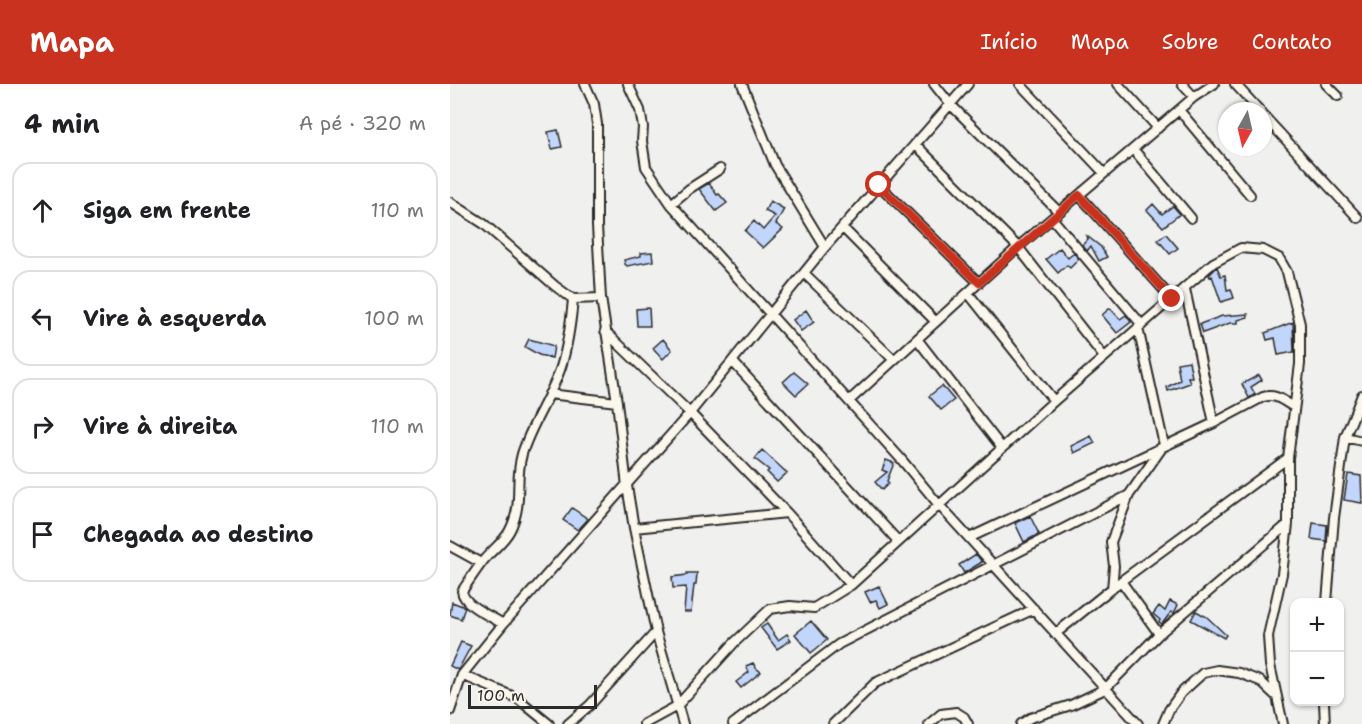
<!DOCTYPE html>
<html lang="pt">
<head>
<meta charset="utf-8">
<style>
	body { margin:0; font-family:"Shantell Sans",sans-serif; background:#f6f6f6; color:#202124 }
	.controls { position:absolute; right:18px; bottom:18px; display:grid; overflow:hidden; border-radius:12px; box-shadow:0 2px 4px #0004 }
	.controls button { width:54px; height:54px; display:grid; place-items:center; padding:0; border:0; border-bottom:2px solid #e0e0e0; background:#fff; color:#202124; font:30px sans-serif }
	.compass { position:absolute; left:768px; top:18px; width:54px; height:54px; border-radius:50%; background:#fff; box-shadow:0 2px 4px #0004; rotate:188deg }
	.scale { position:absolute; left:18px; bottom:15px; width:129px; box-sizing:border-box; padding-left:6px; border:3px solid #2b2b2b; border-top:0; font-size:16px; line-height:21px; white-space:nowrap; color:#2b2b2b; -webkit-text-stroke:4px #fbf7ec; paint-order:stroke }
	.stop { position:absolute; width:18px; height:18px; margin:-14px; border:4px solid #c8321e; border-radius:50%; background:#fff }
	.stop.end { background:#c8321e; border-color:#fff; box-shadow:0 2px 6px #0008 }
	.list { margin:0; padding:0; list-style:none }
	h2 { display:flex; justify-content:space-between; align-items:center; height:78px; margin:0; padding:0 24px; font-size:26px }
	h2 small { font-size:20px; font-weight:400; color:#757577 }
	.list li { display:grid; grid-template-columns:39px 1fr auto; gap:18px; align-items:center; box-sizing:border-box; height:96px; margin:0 12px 12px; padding:0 12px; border:2px solid #e0e0e0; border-radius:18px }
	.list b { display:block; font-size:22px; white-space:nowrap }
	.list em { font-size:20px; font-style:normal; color:#757577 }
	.icon { flex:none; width:33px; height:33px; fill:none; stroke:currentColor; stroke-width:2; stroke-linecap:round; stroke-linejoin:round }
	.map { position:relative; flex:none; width:912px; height:640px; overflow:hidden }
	header { display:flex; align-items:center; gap:36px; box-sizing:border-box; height:84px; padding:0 30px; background:#c8321e; color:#fff }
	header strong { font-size:28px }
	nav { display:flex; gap:33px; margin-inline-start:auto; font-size:21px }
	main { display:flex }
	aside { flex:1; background:#fff }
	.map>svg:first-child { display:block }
	.building { fill:#c2d6fb; stroke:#2b2b2b; stroke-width:1.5 }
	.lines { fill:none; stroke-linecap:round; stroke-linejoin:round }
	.minor-casing { stroke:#2b2b2b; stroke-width:12 }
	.minor { stroke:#fbf7ec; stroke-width:8 }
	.route { stroke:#c8321e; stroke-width:8 }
</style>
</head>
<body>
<header>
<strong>Mapa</strong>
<nav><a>Início</a><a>Mapa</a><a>Sobre</a><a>Contato</a></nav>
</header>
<main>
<aside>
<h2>4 min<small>A pé · 320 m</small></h2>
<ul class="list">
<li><svg class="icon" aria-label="ahead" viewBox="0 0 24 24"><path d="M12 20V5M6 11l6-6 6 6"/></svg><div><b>Siga em frente</b></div><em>110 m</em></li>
<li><svg class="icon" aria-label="left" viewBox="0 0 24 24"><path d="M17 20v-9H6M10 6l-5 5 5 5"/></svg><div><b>Vire à esquerda</b></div><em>100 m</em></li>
<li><svg class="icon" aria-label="right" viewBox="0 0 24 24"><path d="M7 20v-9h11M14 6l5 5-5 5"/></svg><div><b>Vire à direita</b></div><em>110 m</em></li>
<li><svg class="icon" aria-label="arrive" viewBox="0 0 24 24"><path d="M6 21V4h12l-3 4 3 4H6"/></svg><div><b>Chegada ao destino</b></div></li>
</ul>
</aside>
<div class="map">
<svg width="912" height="640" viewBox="0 0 912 640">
	<rect width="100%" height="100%" fill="#f0f0ef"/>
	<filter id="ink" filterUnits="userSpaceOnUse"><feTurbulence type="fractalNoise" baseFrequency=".0167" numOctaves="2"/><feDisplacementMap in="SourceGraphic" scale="12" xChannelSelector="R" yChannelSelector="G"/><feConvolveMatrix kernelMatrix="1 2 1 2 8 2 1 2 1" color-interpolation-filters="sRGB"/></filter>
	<g filter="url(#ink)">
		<path class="building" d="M108,46L112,63L102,65L98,48Z
			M259,99L267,111L269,110L277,119L266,127L249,105Z
			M320,117L334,125L326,140L333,145L313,164L295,147L304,137L313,146L325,132L315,127Z
			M703,120L712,130L723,122L730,130L713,143L697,126Z
			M716,150L728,164L720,170L708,156Z
			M637,152L651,163L657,173L649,177L641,162L637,167L632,161L638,155Z
			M610,164L618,174L624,169L629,175L620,184L617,181L608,189L596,175Z
			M202,168L203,177L177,182L175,180L174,176L191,172V169Z
			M767,183L771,192L775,191L777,206L781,205L784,214L771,218L762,192L760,193L759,191Z
			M199,224L200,242H187L186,225Z
			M660,224L670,235L676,231L681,238L667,249L652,231Z
			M356,226L364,238L351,247L343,236Z
			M798,230V233L788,236V239H780L753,249L750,240L772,232Z
			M843,238L844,268L828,271L825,254L817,256L815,249Z
			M79,255L104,262L102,274L89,271L75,263Z
			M213,255L222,266L213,275L203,264Z
			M739,277L742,293H738L740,299L718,307L717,303L730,296L727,279Z
			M344,288L358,300L346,311L333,298Z
			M809,291L812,296L801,303L805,310L799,314L792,300Z
			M492,302L504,316L491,326L479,312Z
			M641,352L645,359L624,369L621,362Z
			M312,366L337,389L327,398L317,388L319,386L305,375Z
			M436,376L444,379L437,397L439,399L432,406L425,398L437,388L432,386Z
			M898,390L911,392L912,419L894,416Z
			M122,424L138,435L128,446L113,436Z
			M580,432L589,450L574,458L565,439Z
			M863,439L877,441L876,457L861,455Z
			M526,470L532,478L514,489L509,481Z
			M237,489H247L246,501H244L241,528H234L236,503L223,504L222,493L237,491Z
			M429,502L438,520L430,524L426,516L420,518L415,508Z
			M720,517L728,521L724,529L721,528L712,540L709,538L710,536L703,530L709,522L715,527Z
			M2,518L15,523L11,535L0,531Z
			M746,527L757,533L776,551L774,554L741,536Z
			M361,537L377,556L361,569L345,550Z
			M317,540L328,556L337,550L341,556L327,565L311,544Z
			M11,558L21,562L8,586L0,582Z
			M303,579L306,584L311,588L291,604L286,598L299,588L296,582Z"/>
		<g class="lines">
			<g class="minor-casing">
				<path id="minor" d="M135,0L144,20L147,40V142L151,214L167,318L177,402L184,444L206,548L233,640
					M178,0L190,26L193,43L192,57L196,83L221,120L451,375L489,421L688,640
					M292,0L325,81L375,163
					M484,0L500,20L609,128
					M570,0L654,89
					M668,0L708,44
					M732,0L744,13
					M785,0L810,27
					M876,0L888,12
					M729,26L800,111
					M813,31L908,134
					M465,60L568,163L654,273
					M683,65L741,134
					M429,101L529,199
					M629,111L722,215
					M0,118L34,140L105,202L123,215L151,214
					M221,120L239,105L270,85
					M602,134L692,241
					M393,144L486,238
					M355,190L444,276
					M735,205L764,339
					M518,209L604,317
					M155,247L240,329L337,429L401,501
					M467,255L552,364
					M283,278L448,457
					M99,310L167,318
					M399,317L568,163L744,13L764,0
					M895,353L912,357
					M184,444L337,429
					M519,454L764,339L813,313C826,309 833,317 844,323
					M0,462L31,479
					M671,497L709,550
					M662,505L664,482L661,458L679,411
					M877,518L884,434L895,353L912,311
					M53,540C41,532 14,522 12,507C19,497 26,486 33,477C41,467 54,458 60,446C74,418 64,398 72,370C81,340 101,313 111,283C118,261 121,238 123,215
					M605,550L671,497L838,374
					M12,591L67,614L99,640
					M874,618L875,640
					M0,627L12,591L53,540L240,329L375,163L518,0
					M118,640L140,621L206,548
					M194,640L227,622L284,559L320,525L340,522L364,524L401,501L604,317L763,179L791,164L813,166L829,174L837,188L850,240V280L838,374V440L832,490L818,552L820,581L833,640
					M283,640L389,560L679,411L714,361L688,244
					M383,640L425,599L584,525
					M479,640L491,630L506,628L514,633L518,640
					M571,640L580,634L621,621L655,605L709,550L838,440
					M713,640L719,626L731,609L753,589L767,586L789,589L810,597L825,611"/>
			</g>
			<use href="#minor" class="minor"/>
		</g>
	</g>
	<g class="lines" filter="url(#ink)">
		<path class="route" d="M429,101L529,199L629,111L722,215"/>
	</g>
</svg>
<div class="controls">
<button>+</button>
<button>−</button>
</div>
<svg class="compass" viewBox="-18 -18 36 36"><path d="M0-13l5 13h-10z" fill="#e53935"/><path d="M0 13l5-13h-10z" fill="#757577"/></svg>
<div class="scale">100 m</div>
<div class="stop" style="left:429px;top:101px"></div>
<div class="stop end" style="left:722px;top:215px"></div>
</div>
</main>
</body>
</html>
